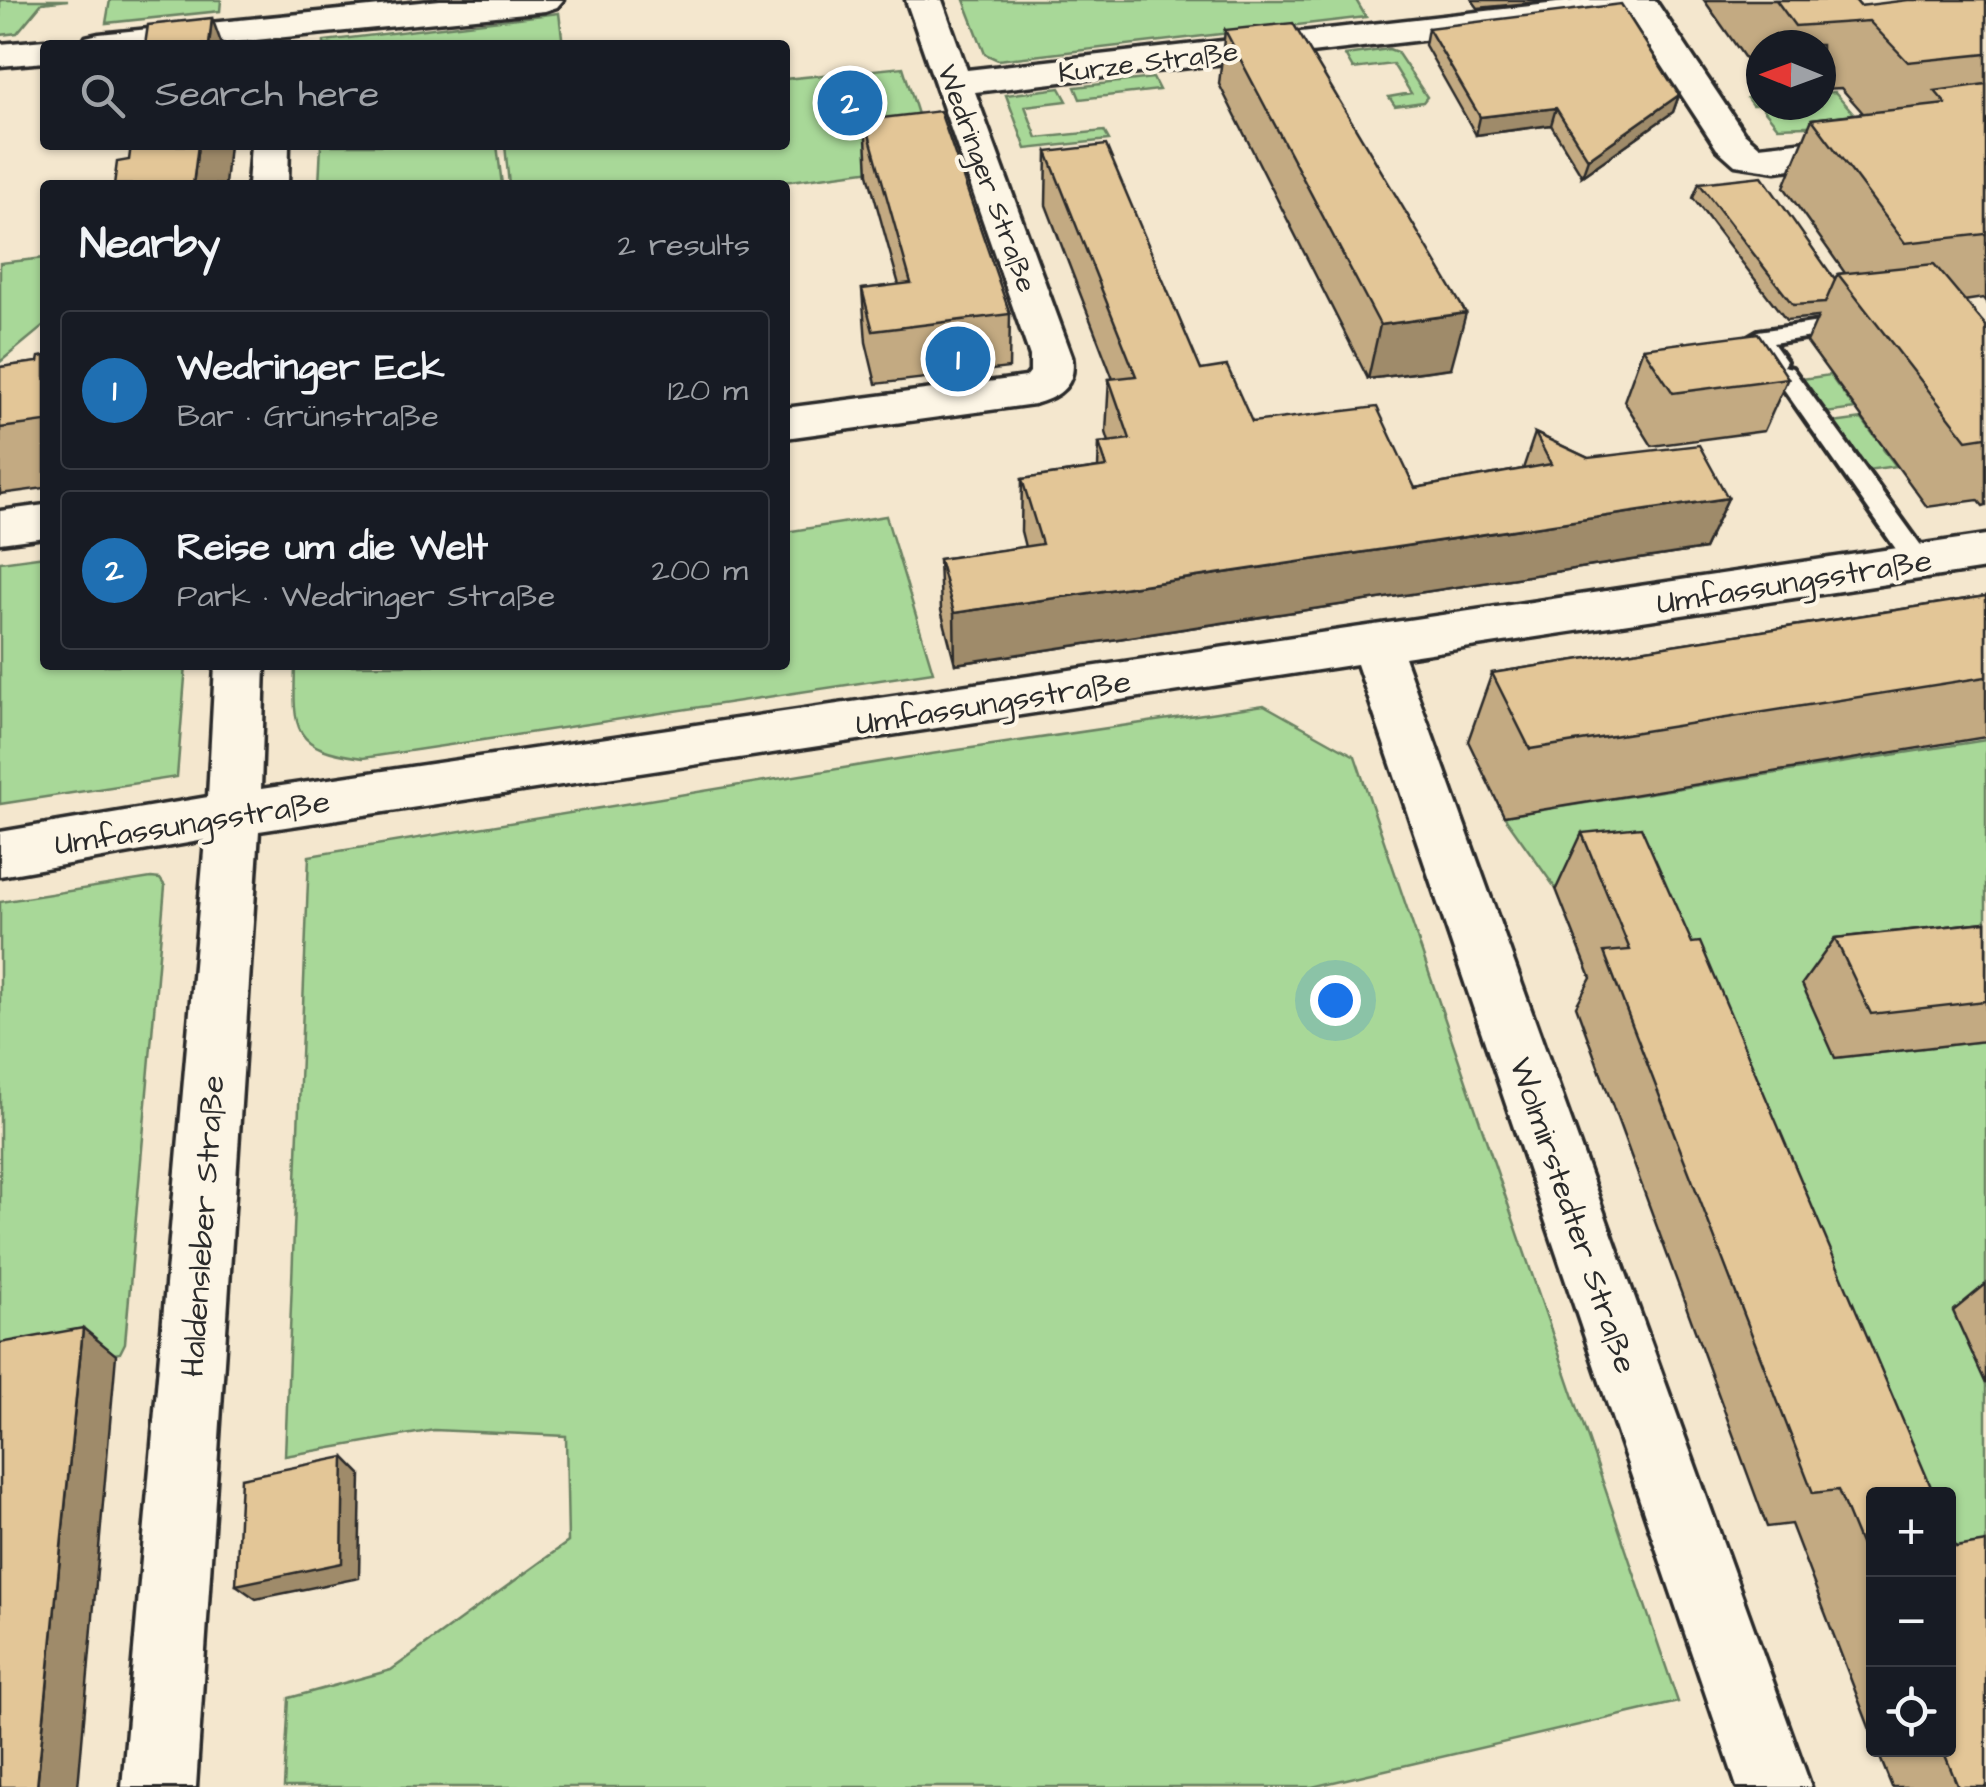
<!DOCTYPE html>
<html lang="en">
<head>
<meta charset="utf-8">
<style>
	body { margin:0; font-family:"Architects Daughter",sans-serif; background:#242831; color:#f1f3f6 }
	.controls { position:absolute; right:30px; bottom:30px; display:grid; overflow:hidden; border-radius:10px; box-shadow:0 2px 8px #0004 }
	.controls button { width:90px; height:90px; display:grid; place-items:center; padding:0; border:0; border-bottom:2px solid #363941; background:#171b24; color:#f1f3f6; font:50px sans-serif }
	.compass { position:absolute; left:1746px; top:30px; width:90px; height:90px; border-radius:50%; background:#171b24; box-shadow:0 2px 8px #0004; rotate:271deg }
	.you { position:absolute; left:1335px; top:1000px; width:35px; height:35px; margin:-25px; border:8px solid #fff; border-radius:50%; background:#1a73e8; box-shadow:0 0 0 15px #1a73e833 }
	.badge { display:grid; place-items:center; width:65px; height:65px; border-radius:50%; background:#1f6fb2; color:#fff; font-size:32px; font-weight:700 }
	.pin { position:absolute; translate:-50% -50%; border:5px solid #fff; box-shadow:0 2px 10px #0006 }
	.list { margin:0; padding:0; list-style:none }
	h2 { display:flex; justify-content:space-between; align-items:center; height:130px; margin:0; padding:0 40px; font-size:42px }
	h2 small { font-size:32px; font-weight:400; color:#9ea1a6 }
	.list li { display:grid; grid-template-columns:65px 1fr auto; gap:30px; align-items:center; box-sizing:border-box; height:160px; margin:0 20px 20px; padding:0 20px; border:2px solid #363941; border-radius:10px }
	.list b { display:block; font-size:38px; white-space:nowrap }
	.list p { margin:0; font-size:32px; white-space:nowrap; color:#9ea1a6 }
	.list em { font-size:32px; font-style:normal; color:#9ea1a6 }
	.icon { flex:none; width:55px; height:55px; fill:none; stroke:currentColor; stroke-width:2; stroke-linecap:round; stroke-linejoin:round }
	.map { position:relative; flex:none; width:1986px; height:1787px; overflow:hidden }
	.search { position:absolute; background:#171b24; box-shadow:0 2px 8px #0004; left:40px; top:40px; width:750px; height:110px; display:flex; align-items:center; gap:25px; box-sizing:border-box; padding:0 35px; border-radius:10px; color:#9ea1a6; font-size:38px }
	.panel { position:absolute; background:#171b24; box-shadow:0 2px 8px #0004; left:40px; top:180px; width:750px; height:490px; border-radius:10px }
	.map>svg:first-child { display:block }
	.green { fill:#a8d898; stroke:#6a8262; stroke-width:2.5 }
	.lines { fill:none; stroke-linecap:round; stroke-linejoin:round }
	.service-casing { stroke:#2b2b2b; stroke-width:8 }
	.minor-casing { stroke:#2b2b2b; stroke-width:7 }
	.service { fill:#fcf5e5; fill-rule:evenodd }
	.minor { fill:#fcf5e5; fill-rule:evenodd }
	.wall { fill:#c3aa82; stroke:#2b2b2b; stroke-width:2.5 }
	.shaded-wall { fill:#9f8b6a; stroke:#2b2b2b; stroke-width:2.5 }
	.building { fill:#e3c697; stroke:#2b2b2b; stroke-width:2.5 }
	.labels { text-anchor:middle; stroke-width:8; stroke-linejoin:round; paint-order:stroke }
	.far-street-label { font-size:28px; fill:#2b2b2b; stroke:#fcf5e5 }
	.street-label { font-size:32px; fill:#2b2b2b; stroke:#fcf5e5 }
</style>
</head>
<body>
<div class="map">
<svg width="1986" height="1787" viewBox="0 0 1986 1787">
	<rect width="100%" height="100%" fill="#f4e7ce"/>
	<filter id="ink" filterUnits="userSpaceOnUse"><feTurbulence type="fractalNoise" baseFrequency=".01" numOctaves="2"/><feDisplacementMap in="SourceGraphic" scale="20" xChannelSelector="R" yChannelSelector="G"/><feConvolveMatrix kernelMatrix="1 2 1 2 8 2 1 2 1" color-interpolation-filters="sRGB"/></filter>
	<g filter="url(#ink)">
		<path class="green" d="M0,0H68L42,3L17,33L0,35Z
			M110,0H221L220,11L106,23Z
			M964,0H1356L1366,17L998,60L985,54Z
			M559,13L563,45H324V41Z
			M1389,49L1397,52L1427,97L1423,102L1395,106L1389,97L1411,93L1393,64L1353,69L1345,55Z
			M903,67L922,127L940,161L761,185H509L505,145H785V79Z
			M1153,78L1159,90L1080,99L1075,87Z
			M1060,88L1067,101L1025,106L1037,138L1104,131L1109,140L1026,149L1006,95Z
			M1835,92L1863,124L1778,127L1760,105H1752L1747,98L1761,97V105H1821V93Z
			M321,145H497L502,185H319Z
			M45,258V325L0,362V263Z
			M1830,375L1839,388L1847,386L1843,393L1855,409L1826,413L1802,379Z
			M1862,419L1875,437L1884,436L1883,449L1896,466L1867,470L1833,423Z
			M886,516L933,672L363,758C292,749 293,731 295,665H785V532Z
			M45,556V665H186L177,777L0,804V562Z
			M1264,705L1355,756L1678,1702L1312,1787H284L289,1698L391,1670L568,1542L566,1436L434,1430L285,1456L309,856L904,758Z
			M1986,740V964L1836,1058L1986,1041V1685L1949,1597L1948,1494H1874L1613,884L1556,889L1504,816Z
			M151,878L160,879L165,886L125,1343L120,1353L0,1375V902Z"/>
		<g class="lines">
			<g class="service-casing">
				<path id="service" d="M1853,317L1865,324L1861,329L1773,343L1786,361L1783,366L1792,368L1928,555L1932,562L1928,569H1910L1776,378L1772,373L1775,368L1766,366L1746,338L1758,331Z"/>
			</g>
			<g class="minor-casing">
				<path id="minor" d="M440,0H563L557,7L545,11L205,45H81L86,37L99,34Z
					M906,0H942L967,70L1583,0H1655L1744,133L1759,146L1986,122V144L1776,171L1735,165L1717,149L1630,16L975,92L1072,356C1077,385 1060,397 1034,404L785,438V408L1026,377L1030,372V356Z
					M45,40L59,45H45V62L0,66V44Z
					M251,145H289L288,185H248Z
					M45,505V537L0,543V511Z
					M1986,535V569L1404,657L1811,1787H1737L1357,664L259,831L196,1787H122L205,840L0,876V832L208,797L215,665H265L261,789Z"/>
			</g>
			<use href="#service" class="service"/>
			<use href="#minor" class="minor"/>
		</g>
		<path class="wall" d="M1472,0H1559L1478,8Z
			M1704,0H1855L1860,6L1986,0V302L1983,298L1964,301L1986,326V505L1983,506L1978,500L1927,507L1807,342L1818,317L1786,320L1693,198L1699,183L1835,280L1838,274L1845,273L1784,187L1812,119L1863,113L1841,88L1821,89V45H1761V81Z
			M1428,28L1679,95L1673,112L1582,176L1551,125L1476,135L1425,45Z
			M1225,30L1451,368L1368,379L1219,84Z
			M865,120L1010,314L1009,368L876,384L866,342L862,289L899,285L868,174Z
			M1047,152L1201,370L1252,422L1415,488L1523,469L1535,433L1588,458L1728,498L1704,549L955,664L941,610L939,559L1025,547L1021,531L1022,479L1098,468L1099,443L1109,442L1106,432L1109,379H1113L1046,205Z
			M1643,348L1788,378L1764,431L1652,446L1624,401Z
			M45,356V488L0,494V367L38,362Z
			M1986,596V737L1504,816L1468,741L1492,673Z
			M1582,833L1874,1494V1740L1791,1524L1767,1527L1576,1006L1591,978L1556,889Z
			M1986,922V1041L1835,1058L1802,984L1835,938Z
			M1986,1284V1384L1953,1311Z
			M1877,1750H1948L1986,1787H1892Z"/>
		<path class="shaded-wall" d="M212,18L222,45H209Z
			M1679,95L1673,112L1582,176L1588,159Z
			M1556,108L1551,125L1476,135L1480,117Z
			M198,145H229L225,185H193Z
			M1466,313L1451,368L1368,379L1380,325Z
			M1728,498L1704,549L955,664L954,613Z
			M83,1328L116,1355L78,1787H37Z
			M344,1457L361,1474L359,1578L256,1599L236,1585Z"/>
		<path class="building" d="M1776,0H1855L1860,6L1908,0H1986V54L1908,62L1869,21L1795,26Z
			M1621,4L1679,95L1588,159L1556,108L1480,117L1428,28Z
			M212,18L209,45H145L148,25Z
			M1293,23L1466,313L1380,325L1225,30Z
			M1986,84V234L1905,243L1812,119L1946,104L1935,91Z
			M940,111L1010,314L873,331L862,289L911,283L865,120Z
			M131,145H198L193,185H114L117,162L129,160Z
			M1106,145L1201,370L1227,366L1252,422L1377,407L1415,488L1551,464L1535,433L1588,458L1699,445L1728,498L954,613L939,559L1042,544L1022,479L1107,467L1099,443L1130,439L1109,379L1136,376L1047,152Z
			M1762,176L1835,280L1825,303L1793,305L1699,183Z
			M1934,264L1986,326V437L1967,440L1838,274Z
			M1758,333L1788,378L1673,393L1643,348Z
			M45,356V422L0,428V367L38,362L39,357Z
			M1986,596V677L1530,749L1492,673Z
			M1641,827L1692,943L1700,942L1934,1494H1874V1578L1838,1490L1813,1493L1604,952L1630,950L1582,833Z
			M1986,922V1001L1871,1014L1835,938Z
			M83,1328L37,1787H0V1343Z
			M344,1457L342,1563L236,1585L241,1478Z
			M1948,1530L1956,1547L1986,1542V1787H1958L1943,1750H1948Z"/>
	</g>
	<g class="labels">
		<g class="far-street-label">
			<text transform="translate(1148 61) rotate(-7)" y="10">Kurze Straße</text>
			<text transform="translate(988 178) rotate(70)" y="10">Wedringer Straße</text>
		</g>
		<g class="street-label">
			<text transform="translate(1794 581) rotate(-9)" y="11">Umfassungsstraße</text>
			<text transform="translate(993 702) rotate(-9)" y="11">Umfassungsstraße</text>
			<text transform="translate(192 822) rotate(-9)" y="11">Umfassungsstraße</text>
			<text transform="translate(1574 1215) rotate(71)" y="11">Wolmirstedter Straße</text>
			<text transform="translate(202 1226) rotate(-86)" y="11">Haldensleber Straße</text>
		</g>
	</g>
</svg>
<div class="controls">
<button>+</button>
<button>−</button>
<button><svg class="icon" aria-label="locate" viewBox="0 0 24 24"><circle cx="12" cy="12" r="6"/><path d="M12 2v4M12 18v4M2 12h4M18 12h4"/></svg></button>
</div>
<svg class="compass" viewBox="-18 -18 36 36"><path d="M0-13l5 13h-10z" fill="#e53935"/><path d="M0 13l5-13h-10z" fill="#9ea1a6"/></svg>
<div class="you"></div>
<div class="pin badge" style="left:958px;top:359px">1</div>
<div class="pin badge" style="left:850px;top:103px">2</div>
<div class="search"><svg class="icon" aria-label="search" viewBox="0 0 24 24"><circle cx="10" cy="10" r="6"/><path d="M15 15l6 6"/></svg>Search here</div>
<section class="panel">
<h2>Nearby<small>2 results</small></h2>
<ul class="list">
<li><span class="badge">1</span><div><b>Wedringer Eck</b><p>Bar · Grünstraße</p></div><em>120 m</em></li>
<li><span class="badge">2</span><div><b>Reise um die Welt</b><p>Park · Wedringer Straße</p></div><em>200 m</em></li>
</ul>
</section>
</div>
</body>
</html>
